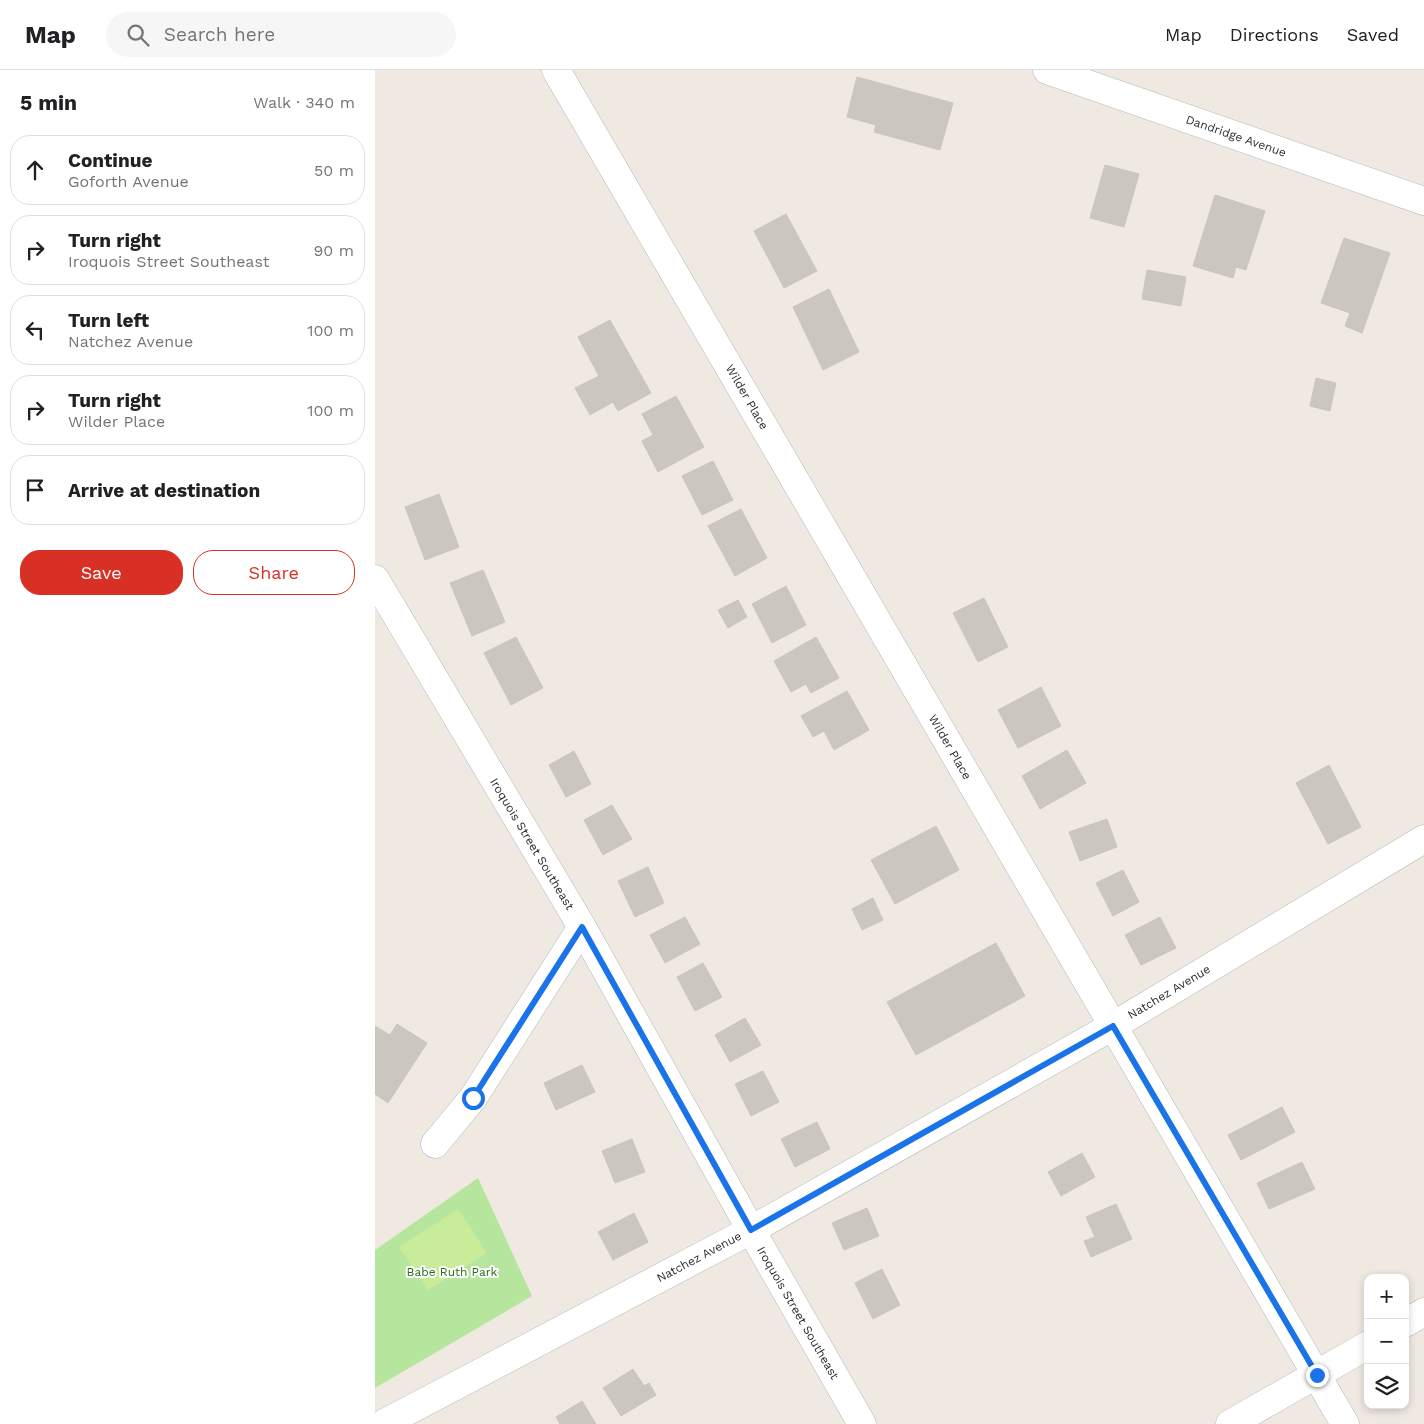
<!DOCTYPE html>
<html lang="en">
<head>
<meta charset="utf-8">
<style>
	body { margin:0; font-family:"Work Sans",sans-serif; background:#f6f6f6; color:#202124 }
	.controls { position:absolute; right:15px; bottom:15px; display:grid; overflow:hidden; border-radius:10px; box-shadow:0 2px 8px #0003 }
	.controls button { width:45px; height:45px; display:grid; place-items:center; padding:0; border:0; border-bottom:1px solid #e0e0e0; background:#fff; color:#202124; font:25px sans-serif }
	.stop { position:absolute; width:15px; height:15px; margin:-11px; border:4px solid #1a73e8; border-radius:50%; background:#fff }
	.stop.end { background:#1a73e8; border-color:#fff; box-shadow:0 1px 5px #0008 }
	.list { margin:0; padding:0; list-style:none }
	h2 { display:flex; justify-content:space-between; align-items:center; height:65px; margin:0; padding:0 20px; font-size:21px }
	h2 small { font-size:16px; font-weight:400; color:#757577 }
	.list li { display:grid; grid-template-columns:32px 1fr auto; gap:15px; align-items:center; box-sizing:border-box; height:70px; margin:0 10px 10px; padding:0 10px; border:1px solid #e0e0e0; border-radius:20px }
	.list b { display:block; font-size:19px; white-space:nowrap }
	.list p { margin:0; font-size:16px; white-space:nowrap; color:#757577 }
	.list em { font-size:16px; font-style:normal; color:#757577 }
	.actions { display:flex; gap:10px; padding:15px 20px }
	.actions a { flex:1; padding:11px 0; border:1px solid #d93025; border-radius:20px; text-align:center; font-size:18px; color:#d93025 }
	.actions .main { background:#d93025; color:#fff }
	.icon { flex:none; width:28px; height:28px; fill:none; stroke:currentColor; stroke-width:2; stroke-linecap:round; stroke-linejoin:round }
	.map { position:relative; flex:none; width:1049px; height:1354px; overflow:hidden }
	header { display:flex; align-items:center; gap:30px; box-sizing:border-box; height:70px; padding:0 25px; background:#fff; border-bottom:1px solid #e0e0e0 }
	header strong { font-size:24px }
	nav { display:flex; gap:28px; margin-inline-start:auto; font-size:18px }
	.search { width:350px; height:45px; background:#f6f6f6; display:flex; align-items:center; gap:12px; box-sizing:border-box; padding:0 18px; border-radius:28px; color:#757577; font-size:19px }
	main { display:flex }
	aside { flex:1; background:#fff }
	.map>svg:first-child { display:block }
	.green { fill:#b6e59e }
	.pitch { fill:#c9ec9a }
	.building { fill:#cbc7bf; stroke:#cbc5ba }
	.lines { fill:none; stroke-linecap:round; stroke-linejoin:round }
	.minor-casing { stroke:#b4b7c1; stroke-width:29 }
	.tertiary-casing { stroke:#b4b7c1; stroke-width:29 }
	.minor { stroke:#fff; stroke-width:28 }
	.tertiary { stroke:#fff; stroke-width:28 }
	.route { stroke:#1a73e8; stroke-width:6 }
	.labels { text-anchor:middle; stroke-width:4; stroke-linejoin:round; paint-order:stroke }
	.street-label { font-size:12px; fill:#2e2e2e; stroke:#fff }
	.park-label { font-size:12px; fill:#2c6e1b; stroke:#fff }
</style>
</head>
<body>
<header>
<strong>Map</strong>
<div class="search"><svg class="icon" aria-label="search" viewBox="0 0 24 24"><circle cx="10" cy="10" r="6"/><path d="M15 15l6 6"/></svg>Search here</div>
<nav><a>Map</a><a>Directions</a><a>Saved</a></nav>
</header>
<main>
<aside>
<h2>5 min<small>Walk · 340 m</small></h2>
<ul class="list">
<li><svg class="icon" aria-label="ahead" viewBox="0 0 24 24"><path d="M12 20V5M6 11l6-6 6 6"/></svg><div><b>Continue</b><p>Goforth Avenue</p></div><em>50 m</em></li>
<li><svg class="icon" aria-label="right" viewBox="0 0 24 24"><path d="M7 20v-9h11M14 6l5 5-5 5"/></svg><div><b>Turn right</b><p>Iroquois Street Southeast</p></div><em>90 m</em></li>
<li><svg class="icon" aria-label="left" viewBox="0 0 24 24"><path d="M17 20v-9H6M10 6l-5 5 5 5"/></svg><div><b>Turn left</b><p>Natchez Avenue</p></div><em>100 m</em></li>
<li><svg class="icon" aria-label="right" viewBox="0 0 24 24"><path d="M7 20v-9h11M14 6l5 5-5 5"/></svg><div><b>Turn right</b><p>Wilder Place</p></div><em>100 m</em></li>
<li><svg class="icon" aria-label="arrive" viewBox="0 0 24 24"><path d="M6 21V4h12l-3 4 3 4H6"/></svg><div><b>Arrive at destination</b></div></li>
</ul>
<div class="actions"><a class="main">Save</a><a>Share</a></div>
</aside>
<div class="map">
<svg width="1049" height="1354" viewBox="0 0 1049 1354">
	<rect width="100%" height="100%" fill="#efe9e1"/>
	<path class="green" d="M103,1108L157,1226L0,1318V1180Z"/>
	<path class="pitch" d="M83,1139L112,1183L53,1220L24,1177Z"/>
	<path class="building" d="M482,7L578,33L565,80L499,62L501,55L472,47Z
		M730,95L764,104L749,157L715,148Z
		M840,125L890,141L871,200L861,197L858,208L818,196Z
		M411,144L442,201L409,218L379,161Z
		M969,168L1015,183L987,263L970,256L975,243L946,233Z
		M772,200L811,207L806,236L767,229Z
		M454,219L484,282L448,300L418,237Z
		M235,250L276,323L243,341L238,332L215,345L200,318L224,306L203,267Z
		M941,308L961,313L955,341L935,336Z
		M301,326L329,377L283,402L267,371L278,365L267,344Z
		M338,391L358,430L327,445L307,406Z
		M64,424L84,477L50,490L30,437Z
		M366,439L392,488L360,506L333,456Z
		M108,500L130,552L97,566L75,513Z
		M411,516L431,555L397,573L377,534Z
		M609,528L633,577L603,592L578,543Z
		M363,530L372,547L353,558L343,540Z
		M141,567L168,618L136,635L109,583Z
		M441,567L464,608L436,623L431,614L416,622L399,591Z
		M666,617L686,656L643,678L623,640Z
		M472,621L494,660L459,680L449,661L438,667L426,646Z
		M692,680L711,713L665,739L647,706Z
		M199,681L216,714L191,727L174,695Z
		M954,695L986,757L953,774L921,713Z
		M237,735L257,769L228,785L209,750Z
		M732,749L742,777L705,791L694,762Z
		M561,756L584,800L520,834L496,790Z
		M273,797L289,833L260,847L243,811Z
		M748,800L764,832L738,846L721,813Z
		M498,828L508,850L487,860L477,839Z
		M310,847L325,874L290,893L275,865Z
		M785,847L801,878L766,895L750,865Z
		M621,873L650,926L541,985L512,932Z
		M328,893L347,927L320,941L302,907Z
		M370,948L386,975L355,992L340,965Z
		M22,954L52,973L13,1033L0,1024V956L15,965Z
		M207,995L220,1022L181,1040L169,1013Z
		M388,1001L404,1032L376,1046L360,1014Z
		M907,1037L920,1062L866,1090L853,1065Z
		M442,1052L455,1079L420,1097L406,1069Z
		M257,1069L270,1102L240,1113L227,1081Z
		M707,1083L720,1107L686,1126L673,1102Z
		M927,1092L940,1119L894,1139L882,1113Z
		M741,1134L757,1169L716,1187L709,1171L720,1167L711,1147Z
		M492,1138L504,1166L469,1180L457,1153Z
		M259,1143L273,1172L238,1190L223,1162Z
		M507,1199L525,1235L498,1249L480,1213Z
		M258,1299L269,1316L274,1313L281,1325L246,1346L228,1318Z
		M207,1331L221,1354H185L181,1347Z"/>
	<g class="lines">
		<g class="minor-casing">
			<path id="minor" d="M181,0L970,1354
				M0,509L207,857L376,1160L487,1354
				M60,1074L98,1028L207,857
				M1030,1253L1049,1242
				M8,1354L376,1160L738,956L1049,769
				M855,1354L993,1275"/>
		</g>
		<g class="tertiary-casing">
			<path id="tertiary" d="M672,0L1049,131"/>
		</g>
		<use href="#minor" class="minor"/>
		<use href="#tertiary" class="tertiary"/>
	</g>
	<g class="lines">
		<path class="route" d="M98,1028L207,857L376,1160L738,956L942,1305"/>
	</g>
	<g class="labels">
		<g class="street-label">
			<text transform="translate(861 66) rotate(19)" y="4">Dandridge Avenue</text>
			<text transform="translate(372 327) rotate(60)" y="4">Wilder Place</text>
			<text transform="translate(575 677) rotate(60)" y="4">Wilder Place</text>
			<text transform="translate(157 774) rotate(59)" y="4">Iroquois Street Southeast</text>
			<text transform="translate(794 922) rotate(-31)" y="4">Natchez Avenue</text>
			<text transform="translate(324 1187) rotate(-28)" y="4">Natchez Avenue</text>
			<text transform="translate(423 1243) rotate(60)" y="4">Iroquois Street Southeast</text>
		</g>
		<g class="park-label">
			<text x="77" y="1206">Babe Ruth Park</text>
		</g>
	</g>
</svg>
<div class="controls">
<button>+</button>
<button>−</button>
<button><svg class="icon" aria-label="layers" viewBox="0 0 24 24"><path d="M12 4l9 5-9 5-9-5zM3 14l9 5 9-5"/></svg></button>
</div>
<div class="stop" style="left:98px;top:1028px"></div>
<div class="stop end" style="left:942px;top:1305px"></div>
</div>
</main>
</body>
</html>
